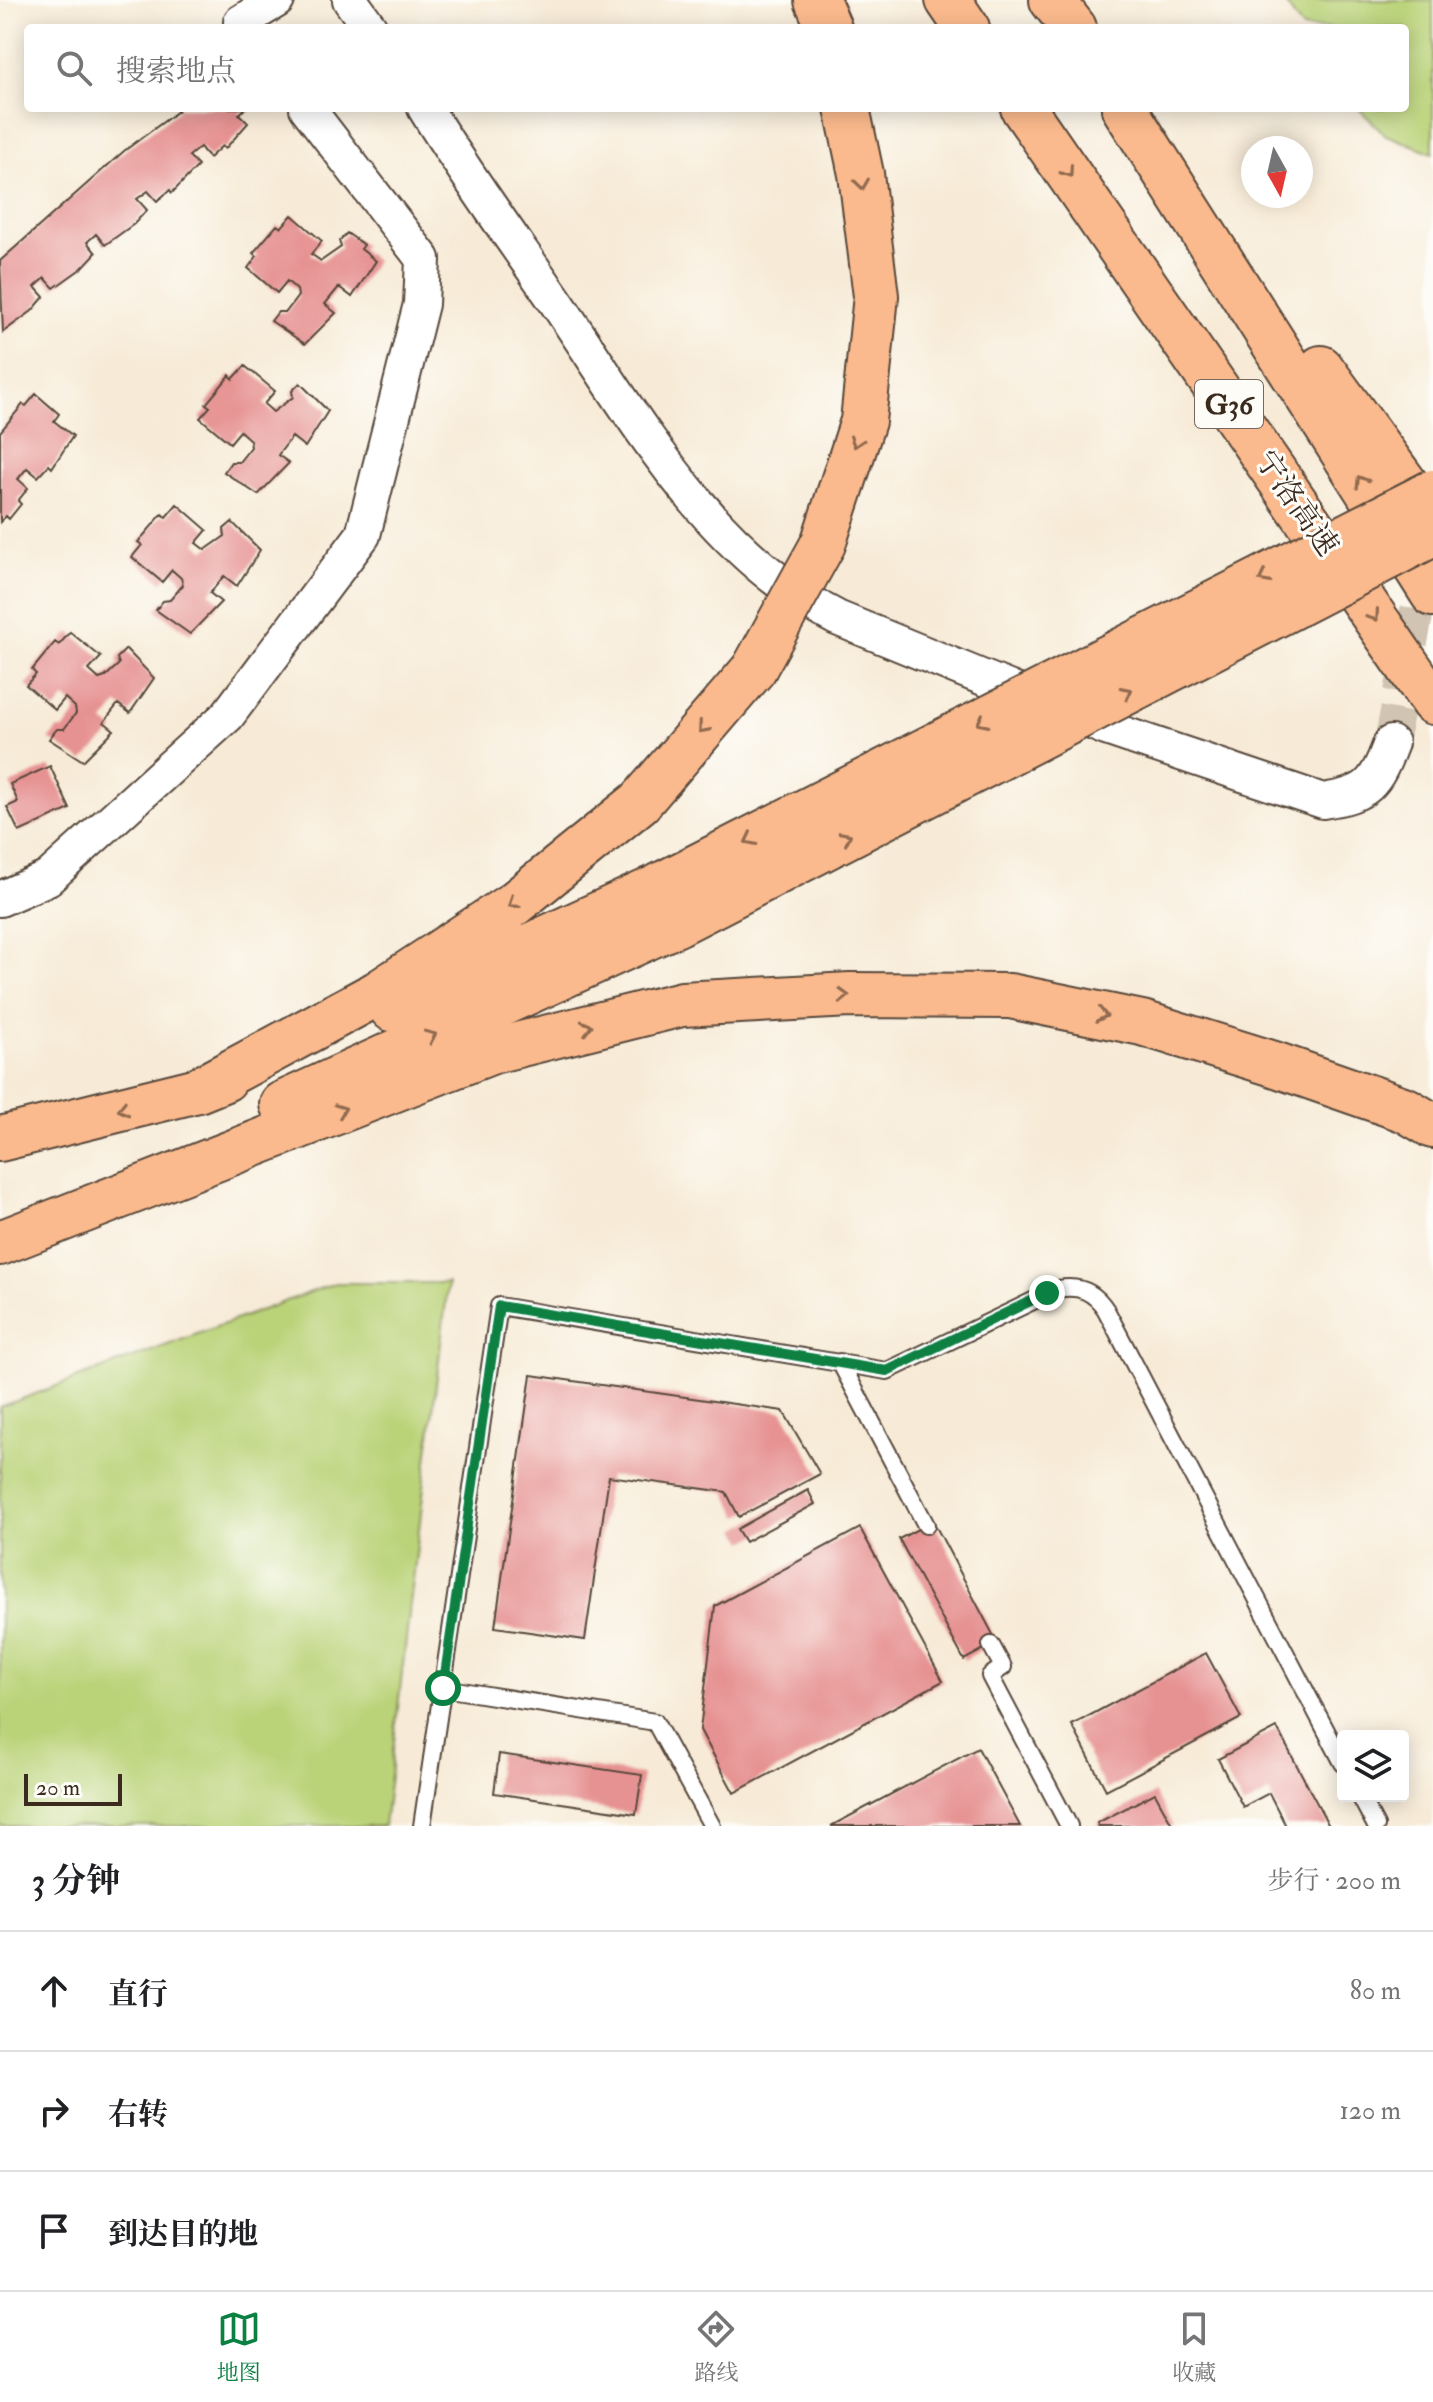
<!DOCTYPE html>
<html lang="zh">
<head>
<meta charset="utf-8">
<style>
	body { margin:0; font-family:"IM FELL Double Pica","Noto Serif SC",serif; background:#f2f2f2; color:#202124 }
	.controls { position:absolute; right:24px; bottom:24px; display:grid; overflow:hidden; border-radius:8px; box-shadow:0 4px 20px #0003 }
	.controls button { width:72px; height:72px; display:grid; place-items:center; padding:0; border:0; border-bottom:2px solid #e0e0e0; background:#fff; color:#202124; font:40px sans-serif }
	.compass { position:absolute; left:1241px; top:136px; width:72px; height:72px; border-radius:50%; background:#fff; box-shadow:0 4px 20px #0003; rotate:172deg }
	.scale { position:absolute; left:24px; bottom:20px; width:98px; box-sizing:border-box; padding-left:8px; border:4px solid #3b2a1e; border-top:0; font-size:22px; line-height:28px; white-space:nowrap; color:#3b2a1e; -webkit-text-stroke:6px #fdfcf7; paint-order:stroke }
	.stop { position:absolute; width:24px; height:24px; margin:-18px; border:6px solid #0b8043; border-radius:50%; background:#fff }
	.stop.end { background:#0b8043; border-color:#fff; box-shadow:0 2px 8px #0008 }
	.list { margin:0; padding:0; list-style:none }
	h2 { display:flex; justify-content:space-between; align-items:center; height:104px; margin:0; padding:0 32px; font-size:34px }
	h2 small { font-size:26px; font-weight:400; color:#757577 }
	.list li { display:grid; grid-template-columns:52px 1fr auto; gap:24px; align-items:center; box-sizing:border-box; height:120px; padding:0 32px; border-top:2px solid #e0e0e0 }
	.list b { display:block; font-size:30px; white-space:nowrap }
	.list em { font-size:26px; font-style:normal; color:#757577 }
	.icon { flex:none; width:44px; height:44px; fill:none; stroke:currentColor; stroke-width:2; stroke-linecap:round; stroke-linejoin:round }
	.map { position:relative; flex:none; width:1433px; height:1826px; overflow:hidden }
	.search { position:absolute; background:#fff; box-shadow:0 4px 20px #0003; left:24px; right:24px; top:24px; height:88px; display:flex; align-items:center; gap:20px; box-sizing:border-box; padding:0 28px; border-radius:8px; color:#757577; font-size:30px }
	.sheet { height:464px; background:#fff }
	nav { display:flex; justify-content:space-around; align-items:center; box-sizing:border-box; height:112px; border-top:2px solid #e0e0e0; background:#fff; font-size:22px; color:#757577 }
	nav a { display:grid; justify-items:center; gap:4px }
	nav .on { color:#0b8043 }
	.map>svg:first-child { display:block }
	.green { fill:#bad378; stroke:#7a7e4b; stroke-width:2 }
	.building { fill:#e69292 }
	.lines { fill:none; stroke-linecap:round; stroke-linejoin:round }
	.minor-tunnel { stroke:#d1c4b2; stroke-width:34; stroke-dasharray:34 17; stroke-linecap:butt }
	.service-casing { stroke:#57473a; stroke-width:20 }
	.minor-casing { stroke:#57473a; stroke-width:38 }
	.motorway-casing { stroke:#57473a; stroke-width:48 }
	.service { stroke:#fff; stroke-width:16 }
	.minor { stroke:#fff; stroke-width:34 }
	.motorway { stroke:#fbba8d; stroke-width:44 }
	.motorway-bridge-casing { stroke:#57473a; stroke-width:48; stroke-linecap:butt }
	.motorway-bridge { stroke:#fbba8d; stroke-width:44 }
	.oneway { stroke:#916b50 }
	.route { stroke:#0b8043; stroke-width:10 }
	.labels { text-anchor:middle; stroke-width:6; stroke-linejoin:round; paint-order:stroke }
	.shield { fill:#fdfcf7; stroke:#75695f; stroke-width:2 }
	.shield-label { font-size:28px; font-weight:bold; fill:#3b2a1e }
	.street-label { font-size:30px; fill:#3b2a1e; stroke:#fdfcf7 }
</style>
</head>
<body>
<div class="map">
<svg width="1433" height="1826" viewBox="0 0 1433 1826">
	<rect width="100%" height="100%" fill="#fdfcf7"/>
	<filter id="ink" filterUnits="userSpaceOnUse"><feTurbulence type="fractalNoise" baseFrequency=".0125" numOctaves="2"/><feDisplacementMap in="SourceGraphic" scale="16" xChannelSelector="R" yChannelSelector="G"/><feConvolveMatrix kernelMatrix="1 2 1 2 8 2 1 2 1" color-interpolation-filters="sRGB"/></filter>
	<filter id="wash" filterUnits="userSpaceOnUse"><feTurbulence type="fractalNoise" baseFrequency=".006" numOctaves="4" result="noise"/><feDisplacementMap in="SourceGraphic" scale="32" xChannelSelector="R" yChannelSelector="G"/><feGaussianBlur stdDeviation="1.8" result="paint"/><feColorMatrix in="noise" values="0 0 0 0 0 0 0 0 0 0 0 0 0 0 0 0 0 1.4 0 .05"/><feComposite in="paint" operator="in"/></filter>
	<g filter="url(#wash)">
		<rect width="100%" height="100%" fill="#f7ebd7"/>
		<path class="green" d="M1283,0H1433V153L1386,135L1358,108H1405V28H1302Z
			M335,1283H448L384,1826H0V1407Z"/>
		<g id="blocks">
			<path class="building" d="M176,108H246L239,114L248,123L225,149L222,146L209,158L200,147L189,156L198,166L172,193L170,190L157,201L148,191L137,199L147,210L134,224L105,245L96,234L87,242L96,253L82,268L54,288L45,278L35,287L44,297L32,311L3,332L0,261L124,151L178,111Z
				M292,215L322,241L311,254L321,261L341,247L339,241L347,233L364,245L361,249L376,261L352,297L339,287L325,304L336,313L305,344L271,321L278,312H286L298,296L297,290L287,281L277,293L248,268L257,256L253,253L277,225L281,228Z
				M245,366L275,391L264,404L273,412L293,397L292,391L300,383L328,411L305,447L292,437L278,455L289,463L258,495L224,472L231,462H239L251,447L250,440L240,431L230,443L200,418L210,407L206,404L230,375L233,379Z
				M36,394L59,414L54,421L73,436L52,468L49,465L38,477L27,468L18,479L28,488L18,501L21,504L9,519L6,516L0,522V432L23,404L26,406Z
				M177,504L207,530L196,543L205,550L225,536L224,529L232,522L260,550L237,586L224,576L210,593L221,602L190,634L156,610L163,601L170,600L183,585L181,578L172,570L162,582L132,557L142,545L138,542L162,514L166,517Z
				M70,632L101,657L89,670L99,679L105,677L119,664L117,658L126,649L154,678L130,713L118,704L104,722L114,730L83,761L49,739L57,729H64L76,713L75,707L65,698L55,710L26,685L36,674L32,670L55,642L59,645Z
				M50,766L70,809L19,832L7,807L18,802L10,784Z
				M531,1375L783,1411L820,1474L739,1517L726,1492L609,1476L585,1640L495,1627Z
				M808,1490L815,1504L745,1542L737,1529Z
				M933,1521L997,1642L964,1660L899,1539Z
				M860,1528L943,1681L734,1793L700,1730L715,1606Z
				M1206,1653L1241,1718L1106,1790L1072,1725Z
				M1277,1728L1329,1826H1286L1269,1793L1243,1807L1218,1759Z
				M978,1748L1020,1826H831Z
				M499,1754L642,1775L636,1814L494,1793Z
				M1155,1793L1173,1826H1098L1097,1823Z"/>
		</g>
	</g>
	<g filter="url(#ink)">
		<use href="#blocks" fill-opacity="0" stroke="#57473a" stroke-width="2"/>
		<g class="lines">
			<path class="minor-tunnel" d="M1391,743L1426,565"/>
			<g class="service-casing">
				<path id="service" d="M840,1362L926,1525
					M991,1645L1003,1667L990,1676L1069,1826
					M443,1688L655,1722L712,1826
					M1360,1796L1376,1826
					M422,1826L499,1306L887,1371L1058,1289C1079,1285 1094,1291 1106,1310L1343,1763"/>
			</g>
			<g class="minor-casing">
				<path id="minor" d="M350,0L370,28
					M246,28L241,22L277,0
					M425,108C467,177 515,242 561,309C638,423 711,554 837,618L1106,728L1323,801C1369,794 1375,785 1391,743
					M0,899L48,878L227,716L363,535L421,304L423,259L307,108"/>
			</g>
			<g class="motorway-casing">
				<path id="motorway" d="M817,0L829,28
					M948,0L967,28
					M1052,0L1074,28
					M1023,108L1433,702
					M1124,108L1433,594
					M1321,368L1433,522
					M823,544L863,421L876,296L861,174L847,108
					M392,1009L651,890
					M198,1090L378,993L515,903L640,802L754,669
					M282,1104L677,924
					M0,1139L198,1090L225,1079
					M0,1243L493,1051L682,1004L850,995L1010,996L1142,1023L1274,1064L1406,1110L1433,1126"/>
			</g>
			<use href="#service" class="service"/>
			<use href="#minor" class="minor"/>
			<use href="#motorway" class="motorway"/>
			<g class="motorway-bridge-casing">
				<path id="motorway-bridge" d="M754,669L823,544
					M651,890L1433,492
					M677,924L1433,534"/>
			</g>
			<use href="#motorway-bridge" class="motorway-bridge"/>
		</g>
		<defs><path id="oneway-chevron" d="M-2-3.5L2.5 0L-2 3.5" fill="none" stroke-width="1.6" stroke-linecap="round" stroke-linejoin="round" transform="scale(2)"/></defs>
		<g class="oneway">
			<use href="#oneway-chevron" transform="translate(1068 172) rotate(55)"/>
			<use href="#oneway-chevron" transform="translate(862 184) rotate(82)"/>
			<use href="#oneway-chevron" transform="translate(856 442) rotate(108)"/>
			<use href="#oneway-chevron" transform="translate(1361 481) rotate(-122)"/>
			<use href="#oneway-chevron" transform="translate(1264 578) rotate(153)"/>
			<use href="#oneway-chevron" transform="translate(1374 616) rotate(55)"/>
			<use href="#oneway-chevron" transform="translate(1127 692) rotate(-27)"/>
			<use href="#oneway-chevron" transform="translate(982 722) rotate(153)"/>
			<use href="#oneway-chevron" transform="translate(703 728) rotate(131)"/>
			<use href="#oneway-chevron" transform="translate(846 837) rotate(-27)"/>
			<use href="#oneway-chevron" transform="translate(750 840) rotate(153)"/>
			<use href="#oneway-chevron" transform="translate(513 903) rotate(144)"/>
			<use href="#oneway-chevron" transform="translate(844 996) rotate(-2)"/>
			<use href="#oneway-chevron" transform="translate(1102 1015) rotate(12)"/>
			<use href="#oneway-chevron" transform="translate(587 1027) rotate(-14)"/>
			<use href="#oneway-chevron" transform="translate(431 1036) rotate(-24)"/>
			<use href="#oneway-chevron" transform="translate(123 1109) rotate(166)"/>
			<use href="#oneway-chevron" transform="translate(341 1110) rotate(-21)"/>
		</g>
	</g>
	<g class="lines" filter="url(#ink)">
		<path class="route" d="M443,1688L499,1306L887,1371L1047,1293"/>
	</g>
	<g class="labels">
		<rect class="shield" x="1195" y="380" width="68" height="48" rx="6"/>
		<g class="shield-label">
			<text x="1229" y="414">G36</text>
		</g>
		<g class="street-label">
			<text transform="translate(1297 503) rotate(55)" y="10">宁洛高速</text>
		</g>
	</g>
</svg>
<div class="controls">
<button><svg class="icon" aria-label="layers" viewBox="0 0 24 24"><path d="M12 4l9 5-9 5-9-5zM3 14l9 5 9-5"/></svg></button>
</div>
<svg class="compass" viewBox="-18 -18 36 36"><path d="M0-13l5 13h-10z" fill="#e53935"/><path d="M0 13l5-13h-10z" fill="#757577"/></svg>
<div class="scale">20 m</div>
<div class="stop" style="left:443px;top:1688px"></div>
<div class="stop end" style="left:1047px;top:1293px"></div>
<div class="search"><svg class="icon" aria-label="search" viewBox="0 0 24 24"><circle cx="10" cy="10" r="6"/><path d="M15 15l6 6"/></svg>搜索地点</div>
</div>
<section class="sheet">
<h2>3 分钟<small>步行 · 200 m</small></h2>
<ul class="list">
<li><svg class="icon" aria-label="ahead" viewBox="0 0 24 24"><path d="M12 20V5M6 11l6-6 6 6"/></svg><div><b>直行</b></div><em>80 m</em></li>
<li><svg class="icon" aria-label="right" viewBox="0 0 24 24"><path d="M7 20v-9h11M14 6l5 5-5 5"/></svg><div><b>右转</b></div><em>120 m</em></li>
<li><svg class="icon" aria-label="arrive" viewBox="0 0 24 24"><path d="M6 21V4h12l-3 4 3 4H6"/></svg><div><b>到达目的地</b></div></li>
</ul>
</section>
<nav>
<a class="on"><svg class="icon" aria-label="map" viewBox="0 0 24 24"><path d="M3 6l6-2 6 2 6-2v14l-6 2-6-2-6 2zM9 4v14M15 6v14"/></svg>地图</a>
<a><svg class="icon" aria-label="directions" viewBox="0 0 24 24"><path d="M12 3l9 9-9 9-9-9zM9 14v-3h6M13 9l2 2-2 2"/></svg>路线</a>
<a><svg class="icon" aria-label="saved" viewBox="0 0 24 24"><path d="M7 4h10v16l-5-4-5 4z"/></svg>收藏</a>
</nav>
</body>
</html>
